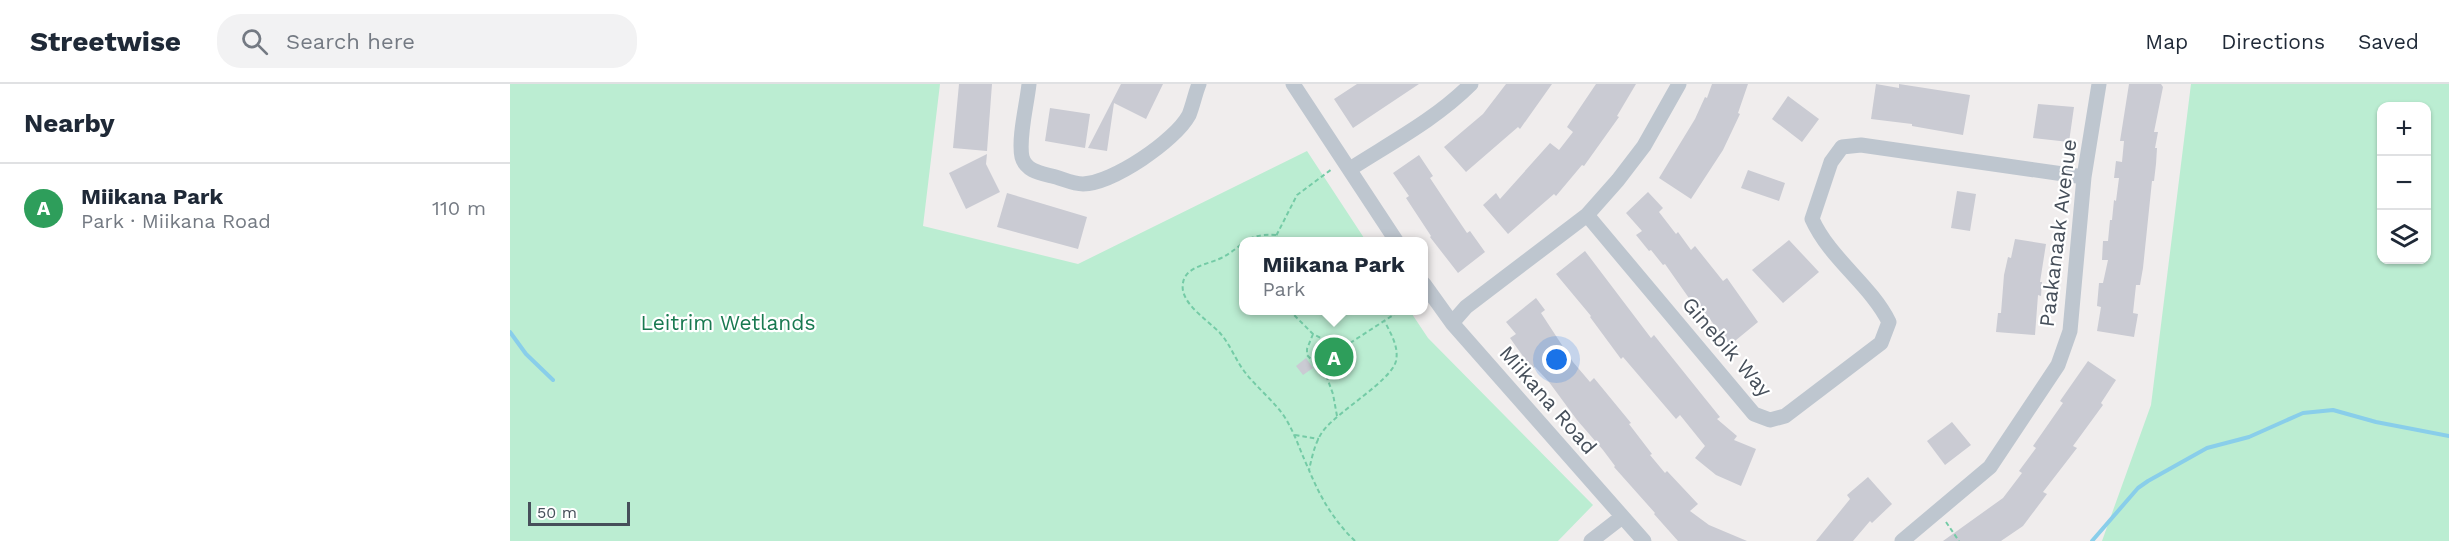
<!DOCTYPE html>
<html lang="en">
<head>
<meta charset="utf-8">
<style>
	body { margin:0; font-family:"Work Sans",sans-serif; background:#f2f2f3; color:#1f2937 }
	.controls { position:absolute; right:18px; top:18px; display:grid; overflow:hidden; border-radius:12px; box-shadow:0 2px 4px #0004 }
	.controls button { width:54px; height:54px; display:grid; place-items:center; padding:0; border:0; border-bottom:2px solid #e0e1e3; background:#fff; color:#1f2937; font:30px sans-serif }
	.scale { position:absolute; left:18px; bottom:15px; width:102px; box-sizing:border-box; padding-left:6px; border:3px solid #464f5a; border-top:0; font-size:16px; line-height:21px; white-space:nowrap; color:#464f5a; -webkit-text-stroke:4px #fff; paint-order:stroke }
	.you { position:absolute; left:1047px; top:276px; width:21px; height:21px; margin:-15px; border:4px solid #fff; border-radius:50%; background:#1a73e8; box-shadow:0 0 0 9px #1a73e833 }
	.badge { display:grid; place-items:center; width:39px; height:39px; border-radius:50%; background:#1c61db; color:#fff; font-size:20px; font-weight:700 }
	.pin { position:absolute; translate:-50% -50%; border:3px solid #fff; box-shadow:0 2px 6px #0006 }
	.popup { position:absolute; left:729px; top:153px; width:189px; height:78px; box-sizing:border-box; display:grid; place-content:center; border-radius:12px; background:#fff; filter:drop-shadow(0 2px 4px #0005); font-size:20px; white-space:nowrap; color:#747a83 }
	.popup b { font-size:22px; color:#1f2937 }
	.popup::after { content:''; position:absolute; left:50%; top:100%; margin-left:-12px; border:12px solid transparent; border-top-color:#fff }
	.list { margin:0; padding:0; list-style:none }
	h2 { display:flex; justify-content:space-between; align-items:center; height:78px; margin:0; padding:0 24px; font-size:26px }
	h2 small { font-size:20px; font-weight:400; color:#747a83 }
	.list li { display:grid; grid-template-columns:39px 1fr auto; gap:18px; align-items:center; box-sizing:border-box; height:90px; padding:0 24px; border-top:2px solid #e0e1e3 }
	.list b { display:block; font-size:22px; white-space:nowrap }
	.list p { margin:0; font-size:20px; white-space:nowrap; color:#747a83 }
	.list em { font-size:20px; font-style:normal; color:#747a83 }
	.icon { flex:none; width:33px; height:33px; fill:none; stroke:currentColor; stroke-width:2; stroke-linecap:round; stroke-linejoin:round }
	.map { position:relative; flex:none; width:1939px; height:457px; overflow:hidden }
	header { display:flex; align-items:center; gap:36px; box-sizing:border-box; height:84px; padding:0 30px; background:#fff; border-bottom:2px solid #e0e1e3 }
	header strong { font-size:28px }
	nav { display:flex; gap:33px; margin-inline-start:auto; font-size:21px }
	.search { width:420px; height:54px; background:#f2f2f3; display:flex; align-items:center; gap:15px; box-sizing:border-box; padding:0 21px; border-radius:24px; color:#747a83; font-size:22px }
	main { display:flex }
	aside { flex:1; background:#fff }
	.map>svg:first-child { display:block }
	.green { fill:#bbedd2; fill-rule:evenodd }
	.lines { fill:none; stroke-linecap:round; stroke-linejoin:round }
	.stream { stroke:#89ceea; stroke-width:4 }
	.building { fill:#cacbd3 }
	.path { stroke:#74cba6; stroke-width:2; stroke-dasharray:4.5 3; stroke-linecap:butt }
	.minor { stroke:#bec6cf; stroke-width:15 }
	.labels { text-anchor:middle; stroke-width:4.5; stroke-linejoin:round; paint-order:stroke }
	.street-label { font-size:21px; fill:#464f5a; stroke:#fff }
	.park-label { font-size:21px; fill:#187950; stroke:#fff }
</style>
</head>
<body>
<header>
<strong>Streetwise</strong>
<div class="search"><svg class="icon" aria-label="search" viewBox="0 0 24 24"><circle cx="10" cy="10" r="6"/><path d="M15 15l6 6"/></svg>Search here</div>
<nav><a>Map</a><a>Directions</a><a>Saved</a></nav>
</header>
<main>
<aside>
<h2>Nearby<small></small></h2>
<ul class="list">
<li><span class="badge" style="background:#2e9e5b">A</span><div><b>Miikana Park</b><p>Park · Miikana Road</p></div><em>110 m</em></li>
</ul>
</aside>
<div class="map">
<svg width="1939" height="457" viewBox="0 0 1939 457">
	<rect width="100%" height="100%" fill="#f0eded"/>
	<path class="green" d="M0,0H430L413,142L568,180L797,67L856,157L734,158V226L900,227L918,254L1083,421L1048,457H0Z
		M1681,0H1939V457H1592L1641,321ZM1872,22H1916V176H1872Z"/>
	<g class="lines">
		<path class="stream" d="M0,248L16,270L43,296
			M1582,457L1628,404L1638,397L1697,364L1739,353L1793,329L1823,326L1866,338L1939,352"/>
	</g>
	<path class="building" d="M449,0H482L477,67L443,64Z
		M611,0H653L636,35L604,19L597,67L578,64Z
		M847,0H909L843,44L824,15Z
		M996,0H1042L1010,45L1008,43L956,88L934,63L973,30Z
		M1086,0H1126L1107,32L1109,33L1074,82L1072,81L1046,112L1044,110L998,150L973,121L986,109L990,115L1040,59L1049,66L1063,48L1057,43Z
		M1202,0H1238L1228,29L1230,30L1213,66L1181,115L1149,94L1185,35L1195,13L1197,14Z
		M1366,0L1389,4V0L1460,11L1453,51L1402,42V40L1361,35Z
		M1619,0H1651L1653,3L1644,48H1648L1645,64H1647L1646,80L1644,97H1642L1633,184L1630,201H1626L1623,229L1628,230L1624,253L1587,247L1591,223L1587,222L1589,199H1593L1598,176H1592L1593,157H1598L1600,136H1602L1604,116L1606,117L1609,94H1604L1606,77L1612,78L1614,57H1610Z
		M1278,12L1309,35L1292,58L1262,35Z
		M1528,20L1564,23L1559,58L1523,54Z
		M540,24L580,30L575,64L535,57Z
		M477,70L476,80L490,108L456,125L439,89Z
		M909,71L923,92L920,94L940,124L957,149L960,147L975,168L948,189L920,153L921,152L896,114L899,112L883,89Z
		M1238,86L1275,99L1269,117L1231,104Z
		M1447,107L1466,110L1460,147L1441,144Z
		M1138,108L1153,124L1149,128L1166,150L1168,148L1181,166L1185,162L1213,197L1217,194L1248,238L1220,261L1184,215L1181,217L1155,180L1153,181L1141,166L1139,167L1126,151L1132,147L1116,129Z
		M497,109L577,133L568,165L487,143Z
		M1505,155L1536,160L1530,198H1532L1531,212L1528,211L1525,251L1486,248L1488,229H1491L1494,191L1498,173L1501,174Z
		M1279,156L1309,188L1273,219L1242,186Z
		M1075,167L1141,254L1144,251L1193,312L1210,333L1207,335L1227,352L1224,356L1246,365L1231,402L1206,391L1185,374L1195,362L1170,331L1166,335L1113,273L1111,275L1080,233L1081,232L1046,190Z
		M1026,214L1035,226L1031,229L1063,278L1080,298L1084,294L1121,339L1119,340L1142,370L1140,371L1155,389L1157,387L1188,420L1180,427L1199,441L1237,457H1168L1144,430L1145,429L1104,383L1105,382L1093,366L1067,336L1039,298L1025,283L1022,285L1000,254L1006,250L996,238Z
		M796,274L803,284L793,291L786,282Z
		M1578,277L1606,296L1591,319L1593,321L1563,362L1567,364L1533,408L1537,410L1513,442L1491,457H1433L1493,414L1512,389L1509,387L1526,364L1523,362L1553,319L1550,317Z
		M1442,338L1461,361L1435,381L1417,357Z
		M1358,393L1382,420L1362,439L1360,437L1343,457H1306L1340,415L1337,411Z"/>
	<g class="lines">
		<path class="path" d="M766,151C733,149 735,163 709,175C698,180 675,183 673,199C669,219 698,236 710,249C720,260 725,275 734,287C746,303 762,315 774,332C785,349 790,367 799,386
			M763,158L787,111L822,85
			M779,226L803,250L828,263L837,261L891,226
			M803,250L797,265V271L816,291
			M827,332L823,310L816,291L824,281L828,263
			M785,351L809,355
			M1436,438L1449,457
			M845,457C824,437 810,413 799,386C802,373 805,358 813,347C828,327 881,297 886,277C889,263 881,250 875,238"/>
		<path class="minor" d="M519,0C517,20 508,54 512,73C516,87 530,89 542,92C551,94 563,100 573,100C603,99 665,57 679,31C683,21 685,10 689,0
			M783,0L887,158
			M840,85C882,58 926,35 961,0
			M1077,131L1244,330L1260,336L1275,332L1371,259L1379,238C1360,200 1320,175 1302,135L1321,78L1332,63L1351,61L1574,93
			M914,200L942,239L1134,457
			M942,239L956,223L1077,131L1108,96L1134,62L1169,0
			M1081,457L1112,433
			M1392,457L1480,383L1548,281L1560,247L1574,93L1589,0"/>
	</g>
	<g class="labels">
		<g class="street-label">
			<text transform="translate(1548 149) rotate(-83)" y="7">Paakanaak Avenue</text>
			<text transform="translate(1217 263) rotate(49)" y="7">Ginebik Way</text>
			<text transform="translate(1038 316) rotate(49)" y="7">Miikana Road</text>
		</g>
		<g class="park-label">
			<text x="218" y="246">Leitrim Wetlands</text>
		</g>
	</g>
</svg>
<div class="controls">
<button>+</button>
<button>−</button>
<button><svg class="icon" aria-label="layers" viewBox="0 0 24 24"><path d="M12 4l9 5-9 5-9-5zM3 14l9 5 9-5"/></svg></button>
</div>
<div class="scale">50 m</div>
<div class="you"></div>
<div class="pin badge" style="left:824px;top:273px;background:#2e9e5b">A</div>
<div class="popup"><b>Miikana Park</b>Park</div>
</div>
</main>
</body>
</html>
